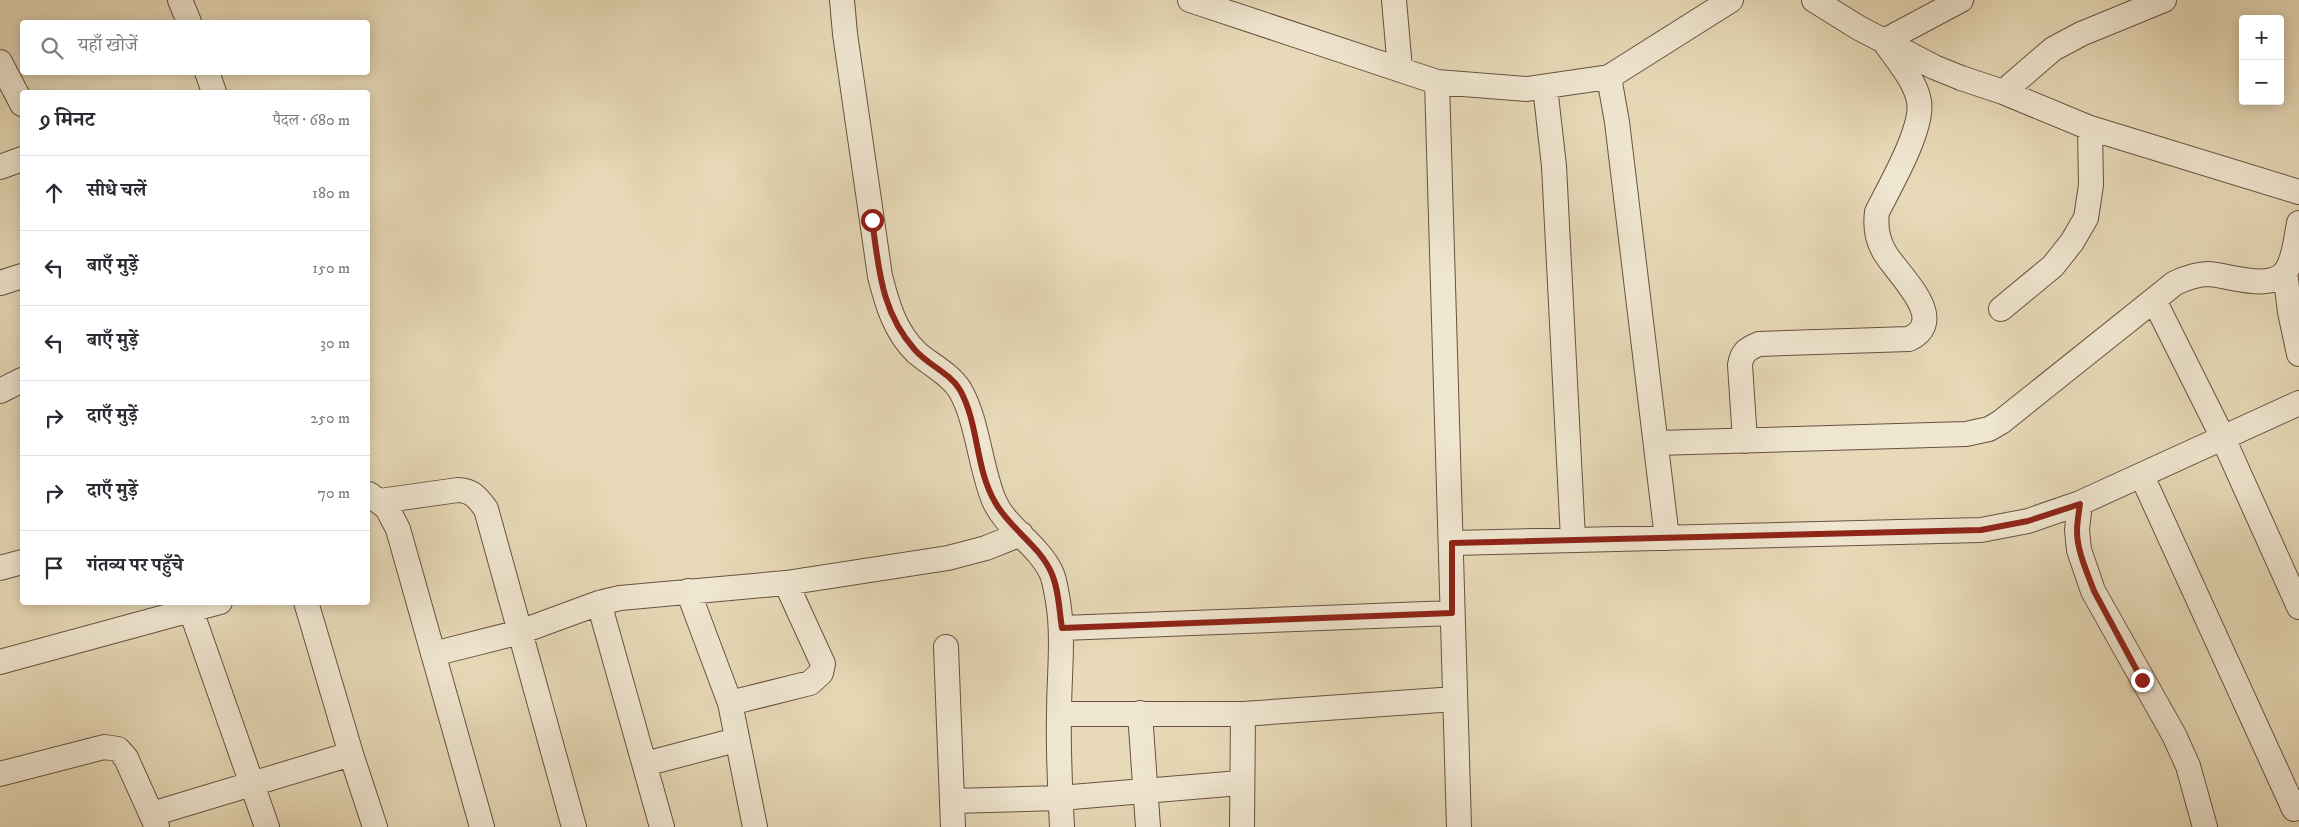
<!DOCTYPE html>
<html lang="hi">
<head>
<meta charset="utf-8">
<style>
	body { margin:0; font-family:"IM FELL DW Pica","Noto Serif Devanagari",serif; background:#f7f7f7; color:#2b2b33 }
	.controls { position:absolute; right:15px; top:15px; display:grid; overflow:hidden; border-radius:5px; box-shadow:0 2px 12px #0003 }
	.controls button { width:45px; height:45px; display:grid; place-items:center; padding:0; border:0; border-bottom:1px solid #e1e1e2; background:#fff; color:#2b2b33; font:25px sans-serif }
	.stop { position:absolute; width:15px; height:15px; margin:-11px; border:4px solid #8f2418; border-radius:50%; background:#fff }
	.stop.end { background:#8f2418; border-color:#fff; box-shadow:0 1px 5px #0008 }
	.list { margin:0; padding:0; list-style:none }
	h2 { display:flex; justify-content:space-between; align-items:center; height:65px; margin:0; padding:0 20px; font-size:21px }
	h2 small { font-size:16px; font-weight:400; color:#7c7c81 }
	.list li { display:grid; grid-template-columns:32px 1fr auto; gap:15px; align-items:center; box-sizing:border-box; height:75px; padding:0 20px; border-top:1px solid #e1e1e2 }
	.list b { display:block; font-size:19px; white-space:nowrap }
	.list em { font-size:16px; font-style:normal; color:#7c7c81 }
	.icon { flex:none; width:28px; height:28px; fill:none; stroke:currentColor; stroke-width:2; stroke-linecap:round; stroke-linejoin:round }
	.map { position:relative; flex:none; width:2299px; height:827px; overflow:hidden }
	.search { position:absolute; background:#fff; box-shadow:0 2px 12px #0003; left:20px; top:20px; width:350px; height:55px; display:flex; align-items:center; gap:12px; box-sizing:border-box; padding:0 18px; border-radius:5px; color:#7c7c81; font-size:19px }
	.panel { position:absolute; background:#fff; box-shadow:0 2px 12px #0003; left:20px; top:90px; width:350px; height:515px; border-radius:5px }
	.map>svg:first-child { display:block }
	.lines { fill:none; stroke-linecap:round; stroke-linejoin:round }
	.minor-casing { stroke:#685242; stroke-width:26 }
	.minor { stroke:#f0e7d1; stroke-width:24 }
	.route { stroke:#8f2418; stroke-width:6 }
</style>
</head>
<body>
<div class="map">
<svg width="2299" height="827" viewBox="0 0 2299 827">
	<rect width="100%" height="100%" fill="#e8dab8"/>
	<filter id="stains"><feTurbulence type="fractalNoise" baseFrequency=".004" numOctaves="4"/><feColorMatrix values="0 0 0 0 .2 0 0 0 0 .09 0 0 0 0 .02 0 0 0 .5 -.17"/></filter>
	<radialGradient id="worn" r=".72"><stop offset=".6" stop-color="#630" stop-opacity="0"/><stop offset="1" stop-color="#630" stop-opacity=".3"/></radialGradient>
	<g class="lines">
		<g class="minor-casing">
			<path id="minor" d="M180,0L189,22
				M842,0L845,34L880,276C887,304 895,332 917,353C931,365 950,374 960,390C977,419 980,465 993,498C1004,527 1037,543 1051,572C1055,580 1056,591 1058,601C1064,639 1059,676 1059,714C1058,751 1060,789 1062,827
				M1190,0L1437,82
				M1394,0L1400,69
				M1814,0L1859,28L1934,67L1961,78L2003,92L2090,128L2299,192
				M0,62L22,104
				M207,72L214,92
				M1609,77L1617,122L1667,538
				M1545,87L1554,166L1573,539
				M2003,92L2053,49L2081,34L2164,0
				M0,167L22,159
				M2285,272L2290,312L2299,354
				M0,283L22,276
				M2154,300L2223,438L2299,607
				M2001,309L2053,266L2072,242L2086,218L2091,185L2090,128
				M0,391L22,380
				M1745,441L1740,365C1742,352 1747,349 1759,344L1909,339C1950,320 1898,275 1885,253C1877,240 1875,227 1877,212C1890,186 1924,128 1919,101C1915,79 1895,58 1884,41L1961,0
				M1656,443L1966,434L1989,429L2001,422L2175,283C2186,278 2196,274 2208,274C2229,275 2271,292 2286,271C2295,258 2296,238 2299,223
				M2142,476L2294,809
				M369,494L387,508L398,529L482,827
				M380,501L458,490C473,491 477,497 486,509L574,827
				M2080,503L2077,530L2079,550L2093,591L2174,735L2188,766L2205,827
				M1452,543L1981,530L2028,521L2080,503L2299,403
				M0,568L22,562
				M688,591L730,703L755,827
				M188,602L267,827
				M306,602L351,754L375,827
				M599,603L662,827
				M1062,628L1452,613
				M946,647L953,827
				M433,654L520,632L599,603L620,598L786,583L948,558L986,548L1021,534
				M0,662L220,602
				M730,703L810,683L821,673L823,664L786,583
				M1140,713L1148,827
				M1059,714H1243L1455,699
				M645,764L736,740
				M0,774L104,747L118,749L126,758L157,827
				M952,801L1060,798L1240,783
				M152,814L351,754
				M1242,827L1243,714
				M1459,827L1437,82L1527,89L1609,77L1731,0"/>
		</g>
		<use href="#minor" class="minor"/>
	</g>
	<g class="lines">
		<path class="route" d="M872,220C879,269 881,312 915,350C928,365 950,373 960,390C979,424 975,468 995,502C1009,528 1039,545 1051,572C1059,589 1059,610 1062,628L1452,613V543L1981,530L2028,521L2080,504C2079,512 2077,522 2077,531C2077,551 2087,572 2094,591L2142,680"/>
	</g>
	<rect width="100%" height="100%" filter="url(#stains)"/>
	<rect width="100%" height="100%" fill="url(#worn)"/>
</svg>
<div class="controls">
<button>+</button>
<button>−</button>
</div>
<div class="stop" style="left:872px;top:220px"></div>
<div class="stop end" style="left:2142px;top:680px"></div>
<div class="search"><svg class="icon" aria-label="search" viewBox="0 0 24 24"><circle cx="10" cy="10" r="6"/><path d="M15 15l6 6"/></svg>यहाँ खोजें</div>
<section class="panel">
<h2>9 मिनट<small>पैदल · 680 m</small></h2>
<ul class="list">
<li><svg class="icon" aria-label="ahead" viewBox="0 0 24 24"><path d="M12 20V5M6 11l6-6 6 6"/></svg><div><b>सीधे चलें</b></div><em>180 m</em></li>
<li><svg class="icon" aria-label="left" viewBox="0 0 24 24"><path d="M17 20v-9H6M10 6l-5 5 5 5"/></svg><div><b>बाएँ मुड़ें</b></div><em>150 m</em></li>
<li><svg class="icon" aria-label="left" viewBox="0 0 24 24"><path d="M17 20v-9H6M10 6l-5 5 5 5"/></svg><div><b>बाएँ मुड़ें</b></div><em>30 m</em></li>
<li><svg class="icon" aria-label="right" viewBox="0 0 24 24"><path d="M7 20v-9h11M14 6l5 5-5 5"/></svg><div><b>दाएँ मुड़ें</b></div><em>250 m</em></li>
<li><svg class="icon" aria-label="right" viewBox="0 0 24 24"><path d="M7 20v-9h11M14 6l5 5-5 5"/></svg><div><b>दाएँ मुड़ें</b></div><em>70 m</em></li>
<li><svg class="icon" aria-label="arrive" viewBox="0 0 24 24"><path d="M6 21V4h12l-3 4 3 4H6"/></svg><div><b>गंतव्य पर पहुँचे</b></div></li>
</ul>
</section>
</div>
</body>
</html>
